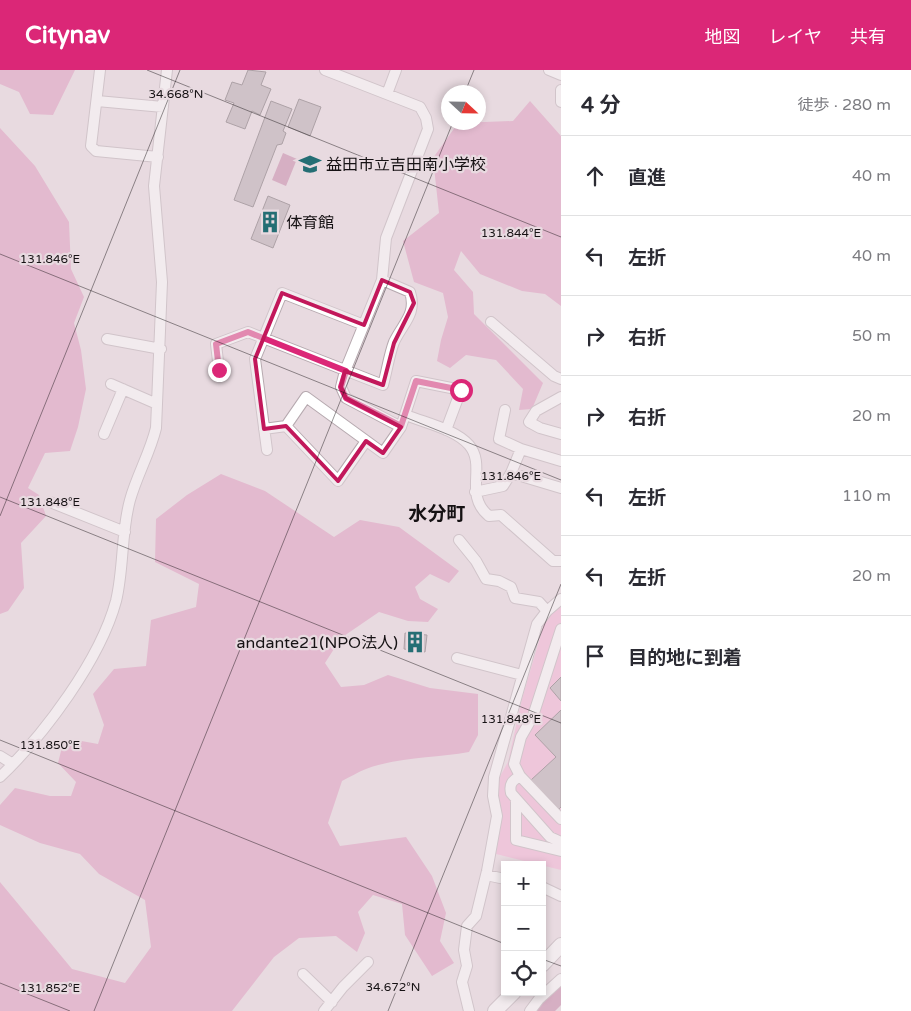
<!DOCTYPE html>
<html lang="ja">
<head>
<meta charset="utf-8">
<style>
	body { margin:0; font-family:"Varela Round","Noto Sans JP",sans-serif; background:#f2f2f3; color:#2b2b33 }
	.controls { position:absolute; right:15px; bottom:15px; display:grid; overflow:hidden; border-radius:0px; box-shadow:0 2px 8px #0003 }
	.controls button { width:45px; height:45px; display:grid; place-items:center; padding:0; border:0; border-bottom:1px solid #e1e1e2; background:#fff; color:#2b2b33; font:25px sans-serif }
	.compass { position:absolute; left:441px; top:15px; width:45px; height:45px; border-radius:50%; background:#fff; box-shadow:0 2px 8px #0003; rotate:112deg }
	.stop { position:absolute; width:15px; height:15px; margin:-11px; border:4px solid #db2777; border-radius:50%; background:#fff }
	.stop.end { background:#db2777; border-color:#fff; box-shadow:0 1px 5px #0008 }
	.list { margin:0; padding:0; list-style:none }
	h2 { display:flex; justify-content:space-between; align-items:center; height:65px; margin:0; padding:0 20px; font-size:21px }
	h2 small { font-size:16px; font-weight:400; color:#7c7c81 }
	.list li { display:grid; grid-template-columns:32px 1fr auto; gap:15px; align-items:center; box-sizing:border-box; height:80px; padding:0 20px; border-top:1px solid #e1e1e2 }
	.list b { display:block; font-size:19px; white-space:nowrap }
	.list em { font-size:16px; font-style:normal; color:#7c7c81 }
	.icon { flex:none; width:28px; height:28px; fill:none; stroke:currentColor; stroke-width:2; stroke-linecap:round; stroke-linejoin:round }
	.map { position:relative; flex:none; width:561px; height:941px; overflow:hidden }
	header { display:flex; align-items:center; gap:30px; box-sizing:border-box; height:70px; padding:0 25px; background:#db2777; color:#fff }
	header strong { font-size:24px }
	nav { display:flex; gap:28px; margin-inline-start:auto; font-size:18px }
	main { display:flex }
	aside { flex:1; background:#fff }
	.map>svg:first-child { display:block }
	.green { fill:#f7aed3 }
	.forest { fill:#de93ba }
	.water { fill:#c27aa0 }
	.building { fill:#b2a5ab; stroke:#675c61 }
	.lines { fill:none; stroke-linecap:round; stroke-linejoin:round }
	.minor-casing { stroke:#b6a9af; stroke-width:12 }
	.major-casing { stroke:#b6a9af; stroke-width:16 }
	.minor { stroke:#fff; stroke-width:10 }
	.major { stroke:#fff; stroke-width:14 }
	.route { stroke:#db2777; stroke-width:6 }
	.marked { fill:none; stroke:#c2185b; stroke-width:4; stroke-linejoin:round }
	.ticks { fill:none; stroke:#161214; stroke-width:1; stroke-opacity:0.45 }
	.labels { text-anchor:middle; stroke-width:4.5; stroke-linejoin:round; paint-order:stroke }
	.poi-label { font-size:16px; fill:#161214; stroke:#e8dae0; text-anchor:start }
	.quarter-label { font-size:19px; font-weight:bold; fill:#161214; stroke:#e8dae0 }
	.ticks-label { font-size:12px; text-anchor:middle; fill:#161214; stroke:#e8dae0; stroke-width:4.5; stroke-linejoin:round; paint-order:stroke }
</style>
</head>
<body>
<header>
<strong>Citynav</strong>
<nav><a>地図</a><a>レイヤ</a><a>共有</a></nav>
</header>
<main>
<div class="map">
<svg width="561" height="941" viewBox="0 0 561 941">
	<rect width="100%" height="100%" fill="#e8dae0"/>
	<path class="green" d="M561,537V800L496,784L502,747L498,727V710L508,692L522,629L544,554L552,543Z"/>
	<path class="forest" d="M0,0H75L53,45L30,44L19,22L0,14Z
		M530,31L561,66V236L545,224L522,221L480,204L461,181L454,200L473,222L474,244L543,313L532,339L519,340L523,319L496,290L466,285L450,298L437,291L441,270L448,247L443,223L414,212L403,171L439,143L433,88L458,53L513,51Z
		M0,58L35,96L69,152L71,199L84,227L74,253L81,280L86,319L78,357L70,381L45,383L28,418L39,425L46,446L21,473L24,518L8,541L0,544Z
		M221,404L265,421L334,467L360,450L399,457L459,501L449,513L430,504L415,517L420,529L438,539L428,552L408,551L379,542L341,568L325,593L341,617L364,615L388,605L430,618L478,624V665L469,682C436,688 397,687 366,699C358,702 350,707 342,711L328,753L340,776L406,767L432,806L446,843L440,871L454,893L432,906L405,865L402,834L373,825L358,842L365,863L357,882L336,866L299,868L274,887L232,941H0V812L72,899L125,913L151,877L145,830L99,804L80,784L40,773L0,755V735L15,718L50,726H71L76,712L58,693L62,677L76,670L98,674L104,655L93,624L114,599L146,596L151,550L196,537L199,514L155,492L156,449L187,425Z"/>
	<path class="water" d="M283,83L297,89L286,116L272,110Z
		M561,915V935L555,941H535L540,933Z"/>
	<path class="building" d="M248,0L266,2L261,15L271,19L260,45L252,41L245,59L226,52L234,33L225,30L232,12L242,15Z
		M299,29L321,37L310,66L288,57Z
		M271,31L292,39L283,61L286,63L282,74L277,75L253,137L234,130Z
		M268,126L290,135L273,178L251,169Z
		M405,563L427,565L425,582L404,579Z
		M561,607V631L550,618Z
		M561,640V737L559,739L531,710L556,687L535,665Z"/>
	<g class="lines">
		<g class="minor-casing">
			<path id="minor" d="M100,0L91,76L96,81L158,87
				M325,0L420,37L426,48L428,59L386,168L382,210L345,301L341,317L346,328L401,357
				M549,0L561,5
				M561,20V32
				M387,24L396,0
				M97,31L163,37
				M491,252L554,306L561,309
				M107,269L161,279
				M219,300L216,274L248,262L383,315C387,301 389,285 394,272C403,253 417,244 410,222L382,210
				M111,314L157,334
				M561,327L536,341L529,352L540,358L561,364
				M505,340L499,369L521,379L561,391
				M406,345C425,353 455,359 469,375C487,396 463,425 489,446L501,445L553,491H561
				M286,356L306,327L383,383L401,357L416,311L461,320L446,360
				M264,359L286,356L338,411L366,371
				M104,364L123,319
				M267,380L255,289L282,223L364,255
				M511,403L561,418
				M475,422L503,416L511,403L521,379
				M50,432L125,462
				M459,470L476,491L486,509L499,511L511,517L515,528L539,532L547,541
				M561,559L533,646L521,667L514,694L520,706L561,749
				M457,588L522,605
				M0,686L13,694
				M520,706C512,711 509,714 511,723L550,767L561,772
				M0,707C44,665 100,590 116,531C124,498 121,462 130,430C137,405 150,383 156,358L162,212L154,116L167,0
				M516,729V770L561,781
				M486,805L505,809
				M542,817L561,826
				M303,904L332,932
				M324,941L343,917L368,892
				M469,941L462,912L467,896L464,880L467,856L476,846L487,801L497,746L493,726L494,707L537,554L547,541L561,529
				M530,941L539,929L561,909"/>
		</g>
		<g class="major-casing">
			<path id="major" d="M542,895L561,875
				M495,941L514,922"/>
		</g>
		<use href="#minor" class="minor"/>
		<use href="#major" class="major"/>
	</g>
	<g class="lines">
		<path class="route" d="M219,300L216,274L248,262L346,301L341,317L346,328L401,356L416,311L461,320"/>
	</g>
	<path d="M0 0H561V941H0ZM382,210L410,222L414,233L394,273L383,315L345,301L341,317L346,328L401,357L383,383L366,371L338,411L286,356L264,359L255,289L282,223L364,255Z" fill="#e8dae0" fill-opacity=".55" fill-rule="evenodd"/>
	<path class="marked" d="M382,210L410,222L414,233L394,273L383,315L345,301L341,317L346,328L401,357L383,383L366,371L338,411L286,356L264,359L255,289L282,223L364,255Z"/>
	<path class="ticks" d="M147,0L561,167M465,22L474,0M0,184L561,410M0,427L561,653M0,446L180,0M0,670L505,874M542,889L561,896M0,913L70,941M94,941L453,52M388,941L561,514"/>
	<defs>
		<g id="school-bare" transform="scale(1.725)"><path d="M0-5L7-2L0 1L-7-2ZM-4 1L0 2.5L4 1V4Q0 6-4 4Z" fill="#246e74" stroke="#e8dae0" stroke-width="2.5" paint-order="stroke"/></g>
		<g id="building-bare" transform="scale(1.725)"><path d="M-4-6H4V6H1V3H-1V6H-4ZM-2.5-4.3h1.7v1.8h-1.7ZM.8-4.3h1.7v1.8H.8ZM-2.5-1h1.7V.8h-1.7ZM.8-1h1.7V.8H.8Z" fill="#246e74" stroke="#e8dae0" stroke-width="2.5" paint-order="stroke"/></g>
	</defs>
	<g fill-rule="evenodd">
		<use href="#school-bare" x="310" y="94"/>
		<use href="#building-bare" x="270" y="152"/>
		<use href="#building-bare" x="415" y="572"/>
	</g>
	<g class="labels">
		<g class="poi-label">
			<text x="326" y="100">益田市立吉田南小学校</text>
			<text x="286" y="158">体育館</text>
			<text x="398" y="578" text-anchor="end">andante21(NPO法人)</text>
		</g>
		<g class="quarter-label">
			<text x="437" y="450">水分町</text>
		</g>
	</g>
	<g class="ticks-label">
		<text x="176" y="28">34.668°N</text>
		<text x="511" y="167">131.844°E</text>
		<text x="50" y="193">131.846°E</text>
		<text x="511" y="410">131.846°E</text>
		<text x="50" y="436">131.848°E</text>
		<text x="511" y="653">131.848°E</text>
		<text x="50" y="679">131.850°E</text>
		<text x="393" y="921">34.672°N</text>
		<text x="50" y="922">131.852°E</text>
	</g>
</svg>
<div class="controls">
<button>+</button>
<button>−</button>
<button><svg class="icon" aria-label="locate" viewBox="0 0 24 24"><circle cx="12" cy="12" r="6"/><path d="M12 2v4M12 18v4M2 12h4M18 12h4"/></svg></button>
</div>
<svg class="compass" viewBox="-18 -18 36 36"><path d="M0-13l5 13h-10z" fill="#e53935"/><path d="M0 13l5-13h-10z" fill="#7c7c81"/></svg>
<div class="stop" style="left:461px;top:320px"></div>
<div class="stop end" style="left:219px;top:300px"></div>
</div>
<aside>
<h2>4 分<small>徒歩 · 280 m</small></h2>
<ul class="list">
<li><svg class="icon" aria-label="ahead" viewBox="0 0 24 24"><path d="M12 20V5M6 11l6-6 6 6"/></svg><div><b>直進</b></div><em>40 m</em></li>
<li><svg class="icon" aria-label="left" viewBox="0 0 24 24"><path d="M17 20v-9H6M10 6l-5 5 5 5"/></svg><div><b>左折</b></div><em>40 m</em></li>
<li><svg class="icon" aria-label="right" viewBox="0 0 24 24"><path d="M7 20v-9h11M14 6l5 5-5 5"/></svg><div><b>右折</b></div><em>50 m</em></li>
<li><svg class="icon" aria-label="right" viewBox="0 0 24 24"><path d="M7 20v-9h11M14 6l5 5-5 5"/></svg><div><b>右折</b></div><em>20 m</em></li>
<li><svg class="icon" aria-label="left" viewBox="0 0 24 24"><path d="M17 20v-9H6M10 6l-5 5 5 5"/></svg><div><b>左折</b></div><em>110 m</em></li>
<li><svg class="icon" aria-label="left" viewBox="0 0 24 24"><path d="M17 20v-9H6M10 6l-5 5 5 5"/></svg><div><b>左折</b></div><em>20 m</em></li>
<li><svg class="icon" aria-label="arrive" viewBox="0 0 24 24"><path d="M6 21V4h12l-3 4 3 4H6"/></svg><div><b>目的地に到着</b></div></li>
</ul>
</aside>
</main>
</body>
</html>
